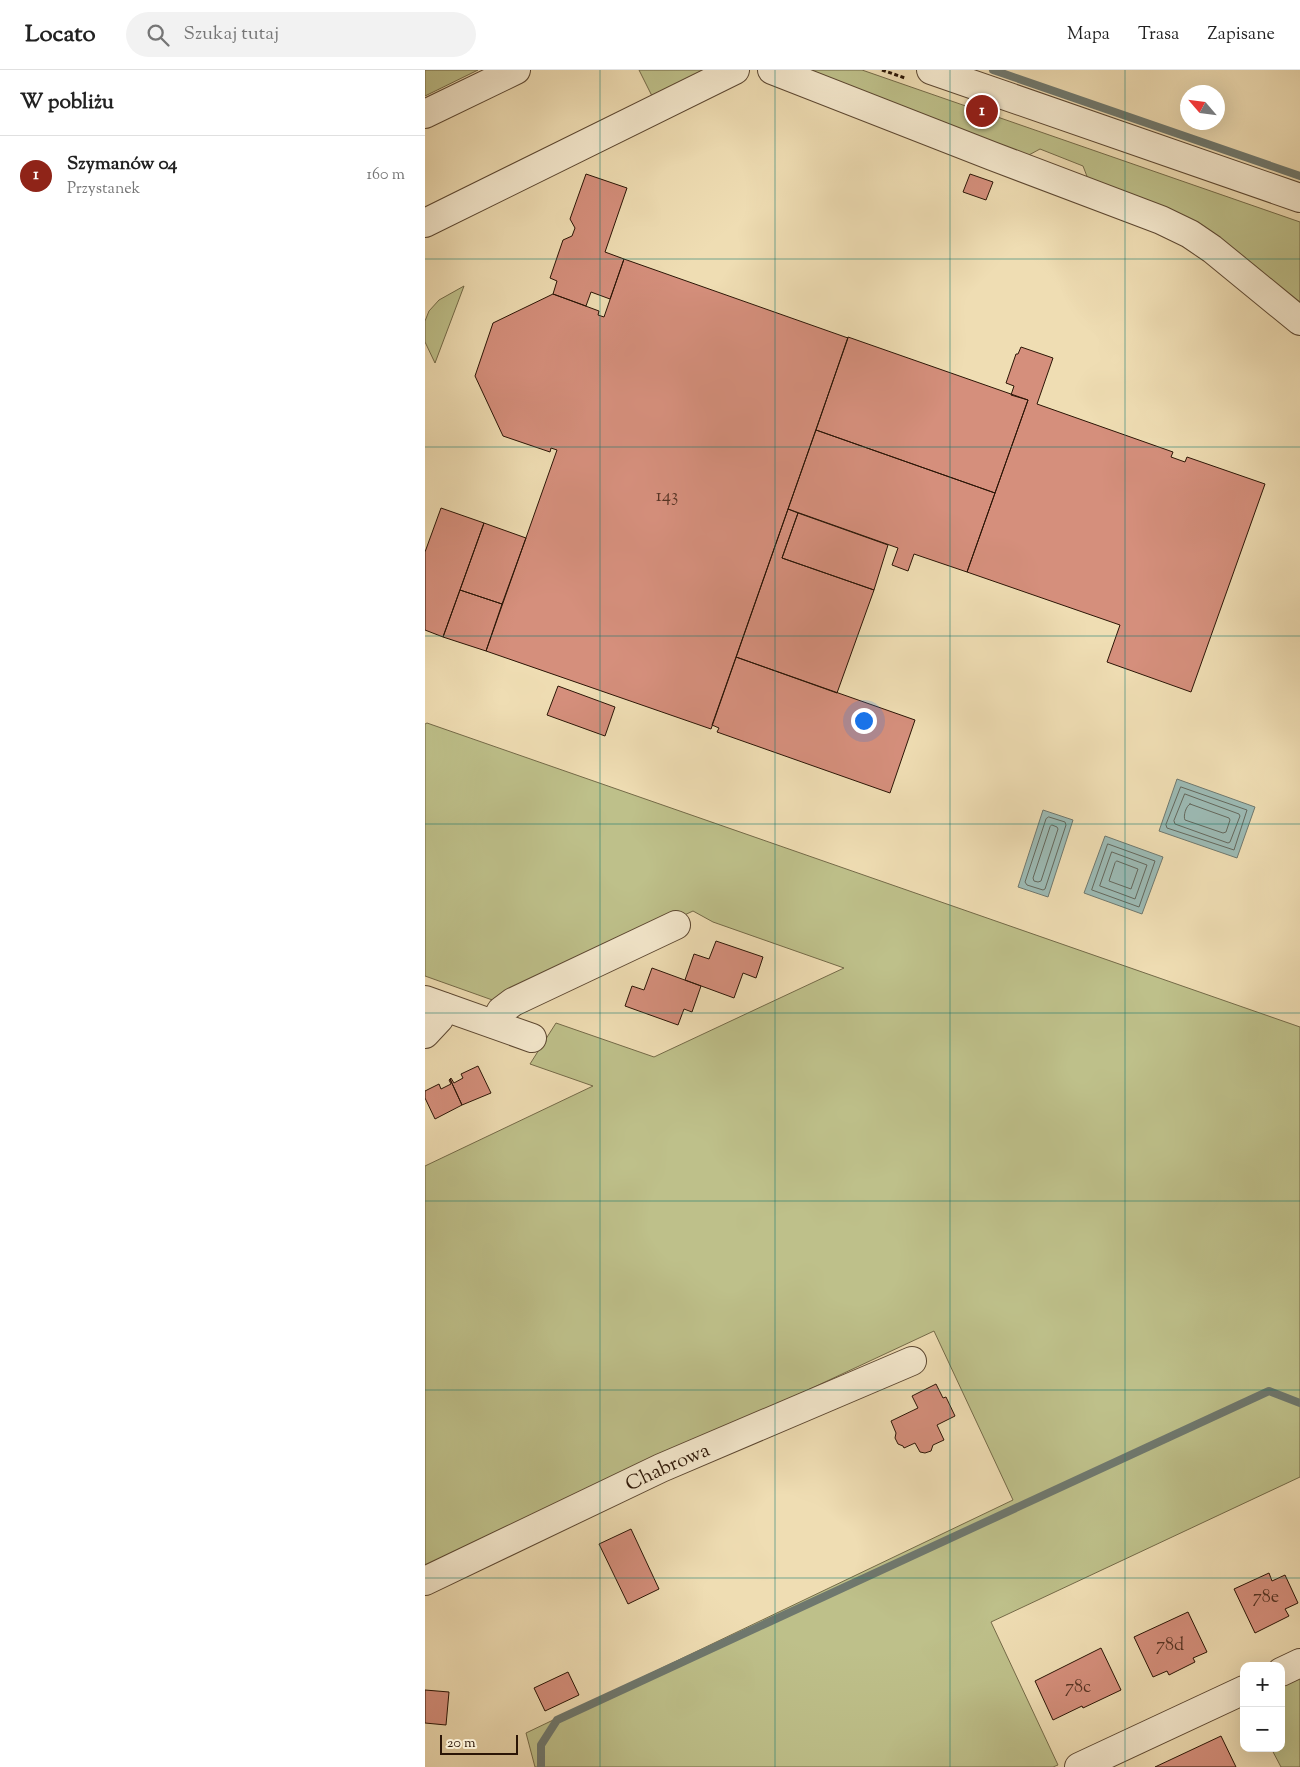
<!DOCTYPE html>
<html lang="pl">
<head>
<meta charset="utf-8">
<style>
	body { margin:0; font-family:"Sorts Mill Goudy",serif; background:#f2f2f2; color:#222 }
	.controls { position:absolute; right:15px; bottom:15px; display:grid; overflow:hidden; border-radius:10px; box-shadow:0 5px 20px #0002 }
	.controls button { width:45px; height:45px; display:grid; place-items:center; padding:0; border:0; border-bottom:1px solid #e0e0e0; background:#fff; color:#222; font:25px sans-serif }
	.compass { position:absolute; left:755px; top:15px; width:45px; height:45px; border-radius:50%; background:#fff; box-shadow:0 5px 20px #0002; rotate:298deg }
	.scale { position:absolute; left:15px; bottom:12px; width:78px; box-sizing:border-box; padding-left:5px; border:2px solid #2b1506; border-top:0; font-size:14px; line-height:18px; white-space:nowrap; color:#2b1506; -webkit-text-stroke:4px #f5e9ce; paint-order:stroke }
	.you { position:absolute; left:438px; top:650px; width:18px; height:18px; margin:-12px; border:4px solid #fff; border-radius:50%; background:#1a73e8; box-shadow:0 0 0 8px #1a73e833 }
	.badge { display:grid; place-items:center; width:32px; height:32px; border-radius:50%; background:#8f2418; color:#fff; font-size:16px; font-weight:700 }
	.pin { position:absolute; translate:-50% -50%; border:2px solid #fff; box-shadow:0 1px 5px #0006 }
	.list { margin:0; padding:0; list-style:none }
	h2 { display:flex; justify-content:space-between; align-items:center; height:65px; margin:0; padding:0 20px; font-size:21px }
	h2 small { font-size:16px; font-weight:400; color:#767676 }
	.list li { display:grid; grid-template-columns:32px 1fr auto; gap:15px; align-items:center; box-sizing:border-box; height:80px; padding:0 20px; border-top:1px solid #e0e0e0 }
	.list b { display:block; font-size:19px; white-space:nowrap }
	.list p { margin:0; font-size:16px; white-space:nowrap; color:#767676 }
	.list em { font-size:16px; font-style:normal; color:#767676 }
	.icon { flex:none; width:28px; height:28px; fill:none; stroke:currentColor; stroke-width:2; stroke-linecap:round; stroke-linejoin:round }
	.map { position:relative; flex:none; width:875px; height:1697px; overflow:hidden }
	header { display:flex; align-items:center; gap:30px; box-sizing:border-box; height:70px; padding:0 25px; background:#fff; border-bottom:1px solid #e0e0e0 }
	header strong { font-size:24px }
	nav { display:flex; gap:28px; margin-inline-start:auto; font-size:18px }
	.search { width:350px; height:45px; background:#f2f2f2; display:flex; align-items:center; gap:12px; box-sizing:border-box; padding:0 18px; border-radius:28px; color:#767676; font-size:19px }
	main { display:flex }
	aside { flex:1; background:#fff }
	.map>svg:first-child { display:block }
	.green { fill:#bec08a; stroke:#746a48 }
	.water { fill:#9cbab4; stroke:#6f786e }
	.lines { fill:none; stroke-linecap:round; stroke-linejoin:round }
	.shore { stroke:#64685d; stroke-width:1 }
	.stream { stroke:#6f786e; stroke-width:8 }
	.building { fill:#d58f7c; stroke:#2b1506 }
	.minor-casing { stroke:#5c4731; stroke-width:30 }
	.path { stroke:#2b1506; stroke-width:3; stroke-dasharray:4 2.5; stroke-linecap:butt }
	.minor { stroke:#f5e9ce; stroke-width:28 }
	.grid { fill:none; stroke:#0f766e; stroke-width:1; stroke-opacity:0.55 }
	.labels { text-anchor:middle; stroke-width:4; stroke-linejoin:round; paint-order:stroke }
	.number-label { font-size:18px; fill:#563424 }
	.street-label { font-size:20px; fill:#2b1506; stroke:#f5e9ce }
</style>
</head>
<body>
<header>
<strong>Locato</strong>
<div class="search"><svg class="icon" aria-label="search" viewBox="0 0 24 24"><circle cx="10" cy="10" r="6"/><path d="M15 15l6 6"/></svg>Szukaj tutaj</div>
<nav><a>Mapa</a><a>Trasa</a><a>Zapisane</a></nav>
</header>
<main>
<aside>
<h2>W pobliżu<small></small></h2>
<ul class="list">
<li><span class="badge">1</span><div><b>Szymanów 04</b><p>Przystanek</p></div><em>160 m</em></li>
</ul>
</aside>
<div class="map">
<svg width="875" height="1697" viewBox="0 0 875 1697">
	<rect width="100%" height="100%" fill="#efddb3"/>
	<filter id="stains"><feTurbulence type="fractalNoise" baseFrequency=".004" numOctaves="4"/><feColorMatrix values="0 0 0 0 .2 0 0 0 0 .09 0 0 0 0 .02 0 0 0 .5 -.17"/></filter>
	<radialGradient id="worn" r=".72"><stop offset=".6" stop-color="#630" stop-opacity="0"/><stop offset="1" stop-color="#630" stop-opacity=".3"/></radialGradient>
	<path class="green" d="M0,0H53L0,26Z
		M214,0H281L227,26Z
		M377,0H437L875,152V234L663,109L658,96L615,79L602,86Z
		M39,216L10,293L0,272V251L4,241L14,230Z
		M2,653L875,957V1407L566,1552L633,1695L628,1697H110L101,1663L588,1430L509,1261L0,1499V1096L168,1016L105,994L131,953L229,987L419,898L288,852L268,841L73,932L0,906V654Z
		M875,1607V1697H856L846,1678H856V1616Z"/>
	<path class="water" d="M752,709L830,737L812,788L734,761Z
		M618,740L648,750L623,827L593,817Z
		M680,766L738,787L717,844L659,823Z"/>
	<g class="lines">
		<path class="shore" d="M756,717L822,740L809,780L742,758L741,755Z
			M760,724L814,744L815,746L805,772L803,773L750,754L749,751Z
			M765,734L804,748L805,750L801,762L798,763L760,750C758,746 761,736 765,734Z
			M624,747L640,752L641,755L620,819L618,820L602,815L600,812L621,749Z
			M627,755L632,757L633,759L616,811L613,812L609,811L608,808L625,757Z
			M683,774L730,791L714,837L667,820Z
			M687,782L722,795L710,829L675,816Z
			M692,791L713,799L706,819L684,811L690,793Z"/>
		<path class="stream" d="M568,0L875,106
			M116,1697V1675L132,1650L844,1321L875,1333"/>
	</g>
	<path class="building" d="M161,104L202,118L180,182L199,189L185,229L166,222L161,236L128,224L132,211L125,208L138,170L147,166L150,158L145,149Z
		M545,104L568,112L561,130L538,122Z
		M199,189L423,268L286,659L61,581L132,380L126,378L125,382L78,366L50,306L68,253L128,224L174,241L173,245L179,247Z
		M423,267L603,330L570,423L391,360Z
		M596,277L628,288L612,334L748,382L746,387L760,392L762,387L840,414L766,622L682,592L695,555L542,502L603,330L586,325L589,316L581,313L591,284H593Z
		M391,360L570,423L542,502L489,484L483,501L467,495L473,478L363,439Z
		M16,438L59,453L18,567L0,560V482Z
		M363,439L373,443L357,488L449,520L412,623L311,587Z
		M373,443L463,475L449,520L357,488Z
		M59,453L101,468L77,534L35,520Z
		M35,520L77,534L61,581L18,567Z
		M311,587L490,650L465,723L292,662L294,658L287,655Z
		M133,616L190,637L180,666L122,645Z
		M291,871L338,887L331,908L318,903L309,928L260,910L269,884L284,889Z
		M227,898L276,916L267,942L259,939L253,955L200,936L207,916L219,920Z
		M53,996L66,1023L37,1035L25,1009L26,1008L29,1013L38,1008L36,1004Z
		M25,1009L37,1035L10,1049L0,1028V1021L14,1014L16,1019L26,1014L24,1010Z
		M511,1314L518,1328L521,1327L530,1346L512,1355L519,1370L508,1375L506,1381L500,1383L495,1382L490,1373L479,1378L478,1376L473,1374L470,1368L471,1363L466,1351L493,1338L487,1326Z
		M206,1459L234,1519L203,1534L174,1474Z
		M844,1503L847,1511L860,1505L873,1533L860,1539L864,1546L830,1563L809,1519Z
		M763,1542L782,1582L768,1588L770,1592L744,1605L742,1601L728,1607L709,1567Z
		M676,1578L696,1620L658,1638L657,1636L628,1650L610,1611Z
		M143,1602L154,1625L120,1641L109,1618Z
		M0,1620L24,1622L21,1655L0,1653Z
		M796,1666L811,1697H730Z"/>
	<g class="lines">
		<g class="minor-casing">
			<g id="minor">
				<path d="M347,0L567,86L736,150L765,164L787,179L875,251"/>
				<path d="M506,0L875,128"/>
				<path d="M0,44L91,0"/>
				<path d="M0,153L310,0"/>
				<path d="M0,930L107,968"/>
				<path d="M69,954L76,941L88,932L251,855"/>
				<path d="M0,964L14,949L19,937"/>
				<path id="s1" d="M0,1511L236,1398L487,1291"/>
				<path d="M856,1602L875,1593"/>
				<path d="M654,1697L819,1620"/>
			</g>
		</g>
		<path class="path" d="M457,0L480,8"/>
		<use href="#minor" class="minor"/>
	</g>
	<path class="grid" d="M175,0V1697M350,0V1697M525,0V1697M700,0V1697M0,189H875M0,377H875M0,566H875M0,754H875M0,943H875M0,1131H875M0,1320H875M0,1508H875"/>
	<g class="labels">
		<g class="number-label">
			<text x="242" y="431">143</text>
			<text x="841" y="1532">78e</text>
			<text x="745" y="1580">78d</text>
			<text x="653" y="1622">78c</text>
		</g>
		<g class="street-label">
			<text dy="7" stroke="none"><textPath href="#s1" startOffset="268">Chabrowa</textPath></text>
		</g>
	</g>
	<rect width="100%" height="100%" filter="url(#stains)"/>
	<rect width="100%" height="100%" fill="url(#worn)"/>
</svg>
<div class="controls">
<button>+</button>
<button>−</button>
</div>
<svg class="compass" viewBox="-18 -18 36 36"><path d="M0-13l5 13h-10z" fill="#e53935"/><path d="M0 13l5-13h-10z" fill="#767676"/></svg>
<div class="scale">20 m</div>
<div class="you"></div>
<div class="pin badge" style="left:557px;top:41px">1</div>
</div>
</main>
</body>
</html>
